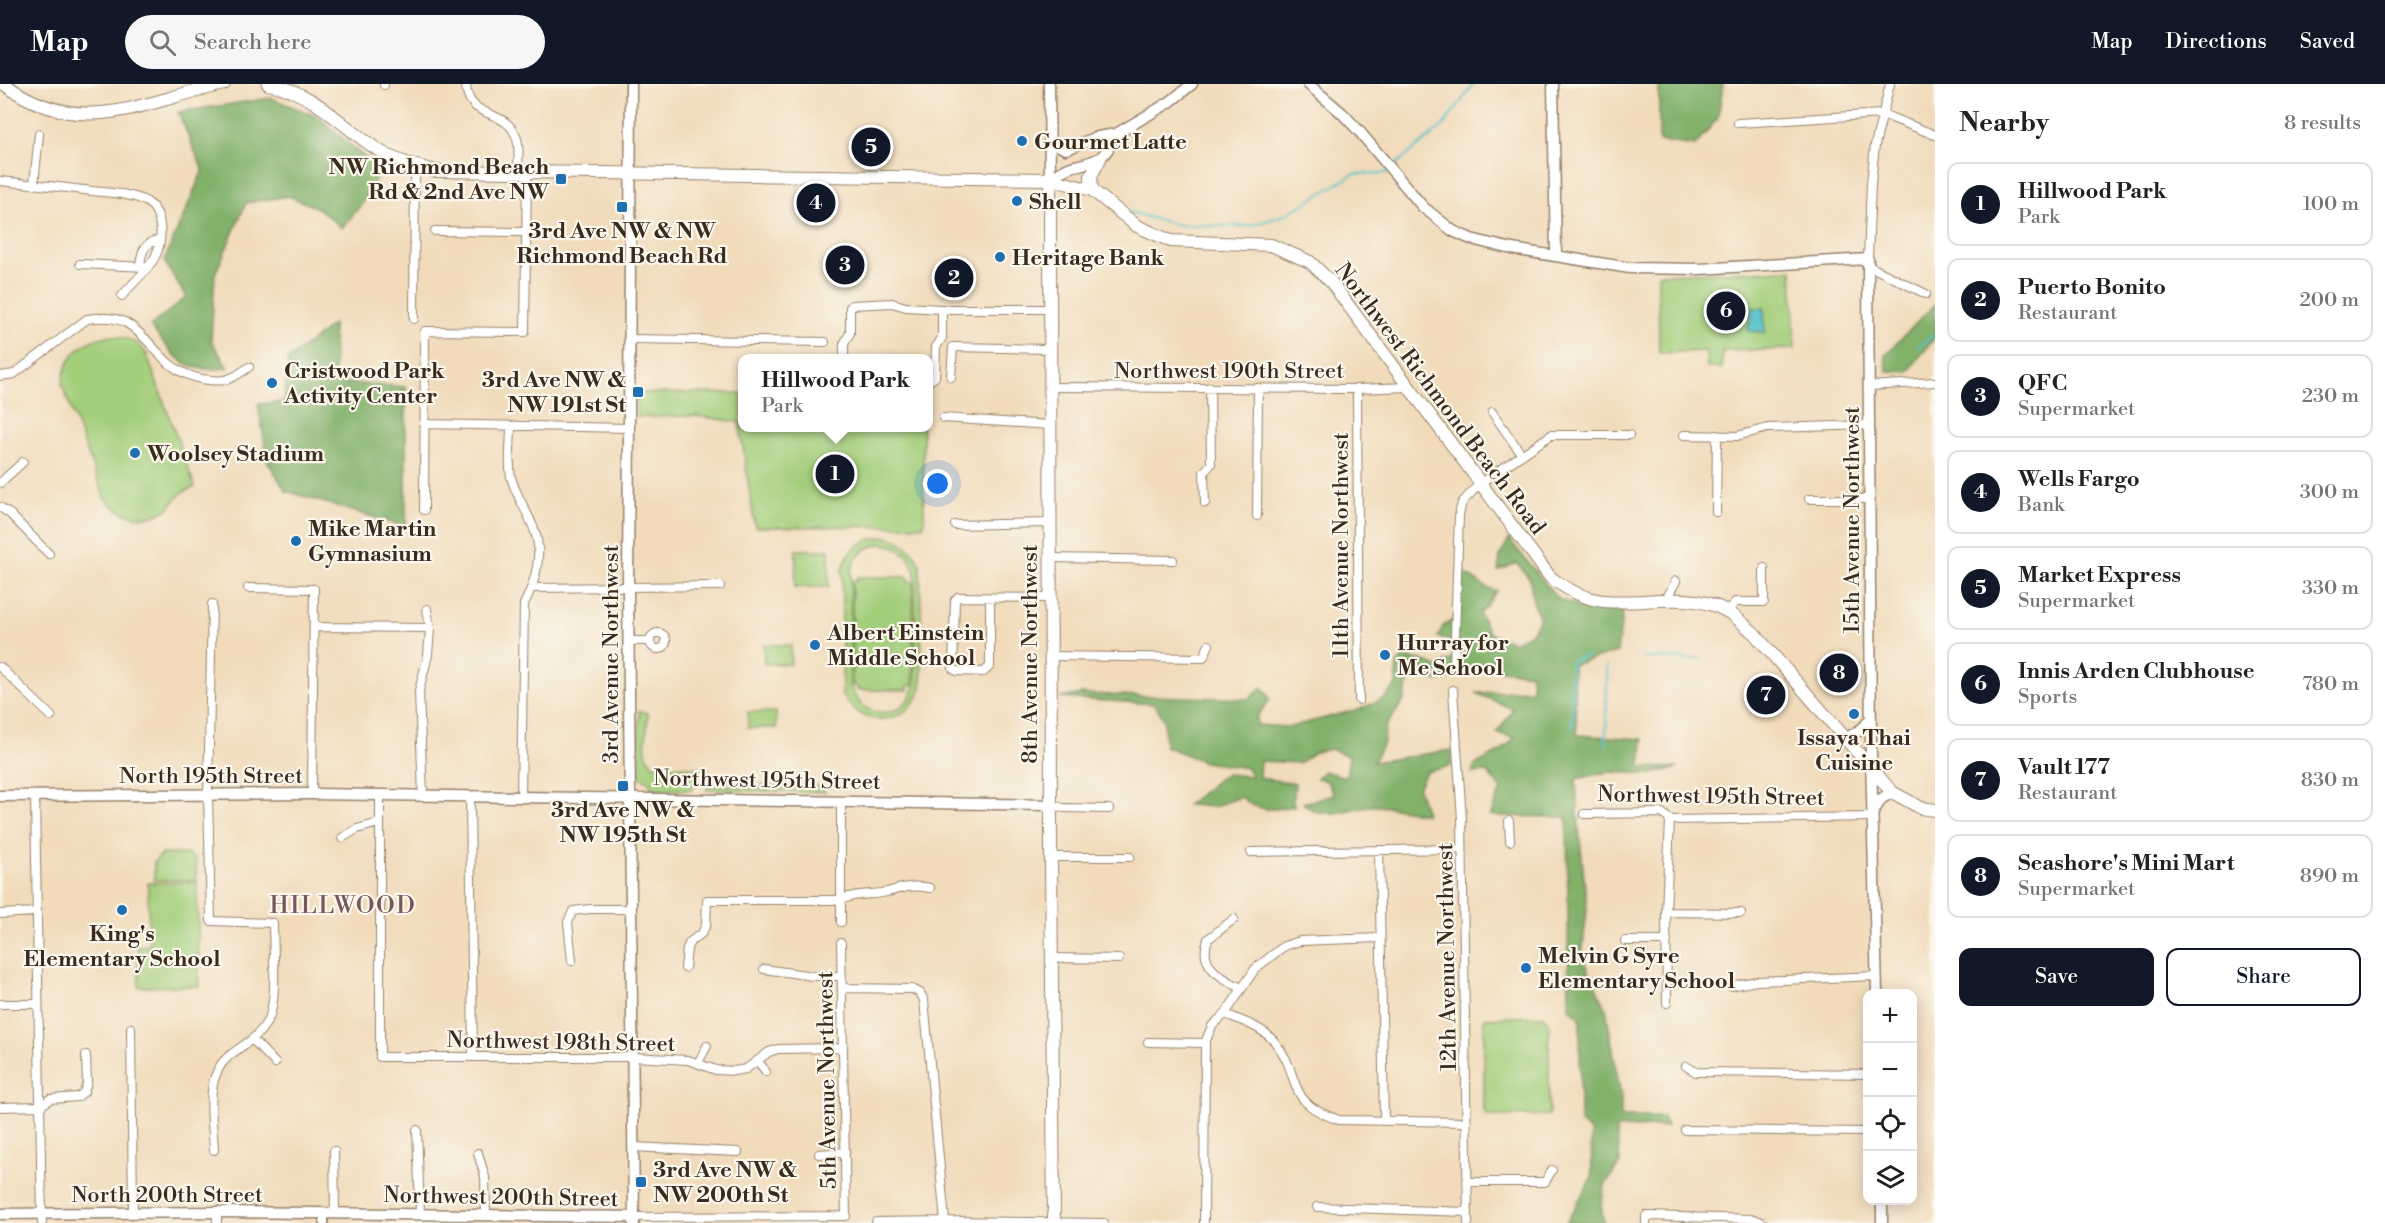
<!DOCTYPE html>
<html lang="en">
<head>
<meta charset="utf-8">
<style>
	body { margin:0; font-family:"Libre Bodoni",serif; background:#f6f6f6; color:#202124 }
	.controls { position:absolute; right:18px; bottom:18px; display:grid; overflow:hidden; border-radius:12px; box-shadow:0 3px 15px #0003 }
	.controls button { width:54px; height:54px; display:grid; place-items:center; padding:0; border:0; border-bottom:2px solid #e0e0e0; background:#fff; color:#202124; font:30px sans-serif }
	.you { position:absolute; left:938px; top:400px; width:21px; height:21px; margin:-15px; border:4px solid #fff; border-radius:50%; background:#1a73e8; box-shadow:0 0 0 9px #1a73e833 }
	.badge { display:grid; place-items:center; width:39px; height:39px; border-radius:50%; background:#111827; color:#fff; font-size:20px; font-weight:700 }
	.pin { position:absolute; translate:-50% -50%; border:3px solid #fff; box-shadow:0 2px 6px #0006 }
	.popup { position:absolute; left:738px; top:270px; width:195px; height:78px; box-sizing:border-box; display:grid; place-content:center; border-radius:12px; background:#fff; filter:drop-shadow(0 2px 4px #0005); font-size:20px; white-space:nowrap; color:#757577 }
	.popup b { font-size:22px; color:#202124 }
	.popup::after { content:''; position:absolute; left:50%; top:100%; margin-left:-12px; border:12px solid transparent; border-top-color:#fff }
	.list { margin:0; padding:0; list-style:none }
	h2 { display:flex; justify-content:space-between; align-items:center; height:78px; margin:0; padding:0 24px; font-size:26px }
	h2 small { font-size:20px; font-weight:400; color:#757577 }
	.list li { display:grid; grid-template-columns:39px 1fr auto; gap:18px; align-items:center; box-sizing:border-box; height:84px; margin:0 12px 12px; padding:0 12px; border:2px solid #e0e0e0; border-radius:12px }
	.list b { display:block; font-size:22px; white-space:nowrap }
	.list p { margin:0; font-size:20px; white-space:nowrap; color:#757577 }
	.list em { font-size:20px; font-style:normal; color:#757577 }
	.actions { display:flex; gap:12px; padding:18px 24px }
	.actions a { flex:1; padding:14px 0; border:2px solid #111827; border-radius:12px; text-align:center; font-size:21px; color:#111827 }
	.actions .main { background:#111827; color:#fff }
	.icon { flex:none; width:33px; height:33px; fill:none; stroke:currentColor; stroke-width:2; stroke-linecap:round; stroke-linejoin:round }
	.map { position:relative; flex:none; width:1935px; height:1139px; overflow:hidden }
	header { display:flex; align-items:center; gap:36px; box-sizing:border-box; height:84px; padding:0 30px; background:#111827; color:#fff }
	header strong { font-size:28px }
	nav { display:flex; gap:33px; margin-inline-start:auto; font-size:21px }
	.search { width:420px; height:54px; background:#f6f6f6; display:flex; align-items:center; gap:15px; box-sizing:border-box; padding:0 21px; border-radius:33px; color:#757577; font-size:22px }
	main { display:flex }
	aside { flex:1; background:#fff }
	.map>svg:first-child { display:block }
	.green { fill:#a3ce7a; stroke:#6f7c4c; stroke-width:1.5; fill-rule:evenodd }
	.forest { fill:#82b16a; stroke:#5e6e44; stroke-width:1.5 }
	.water { fill:#55c3ca; stroke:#487674; stroke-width:1.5 }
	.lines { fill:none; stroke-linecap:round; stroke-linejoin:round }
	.stream { stroke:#55c3ca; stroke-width:2 }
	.minor-casing { stroke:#96826c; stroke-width:10 }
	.tertiary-casing { stroke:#96826c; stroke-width:13 }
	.secondary-casing { stroke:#96826c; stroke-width:14 }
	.minor { stroke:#fff; stroke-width:8 }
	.tertiary { stroke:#fff; stroke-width:10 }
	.secondary { stroke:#fff; stroke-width:12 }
	.poi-dot { fill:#1f6fb2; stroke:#fbf7ec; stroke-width:2 }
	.labels { text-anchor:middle; stroke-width:4.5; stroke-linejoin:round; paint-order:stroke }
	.poi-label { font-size:22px; font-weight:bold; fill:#3b2a1e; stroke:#fbf7ec; text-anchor:start }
	.street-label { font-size:22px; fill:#3b2a1e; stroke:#fbf7ec }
	.neighbourhood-label { font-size:24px; letter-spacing:1.5px; fill:#78565c; stroke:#fbf7ec }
</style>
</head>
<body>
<header>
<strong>Map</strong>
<div class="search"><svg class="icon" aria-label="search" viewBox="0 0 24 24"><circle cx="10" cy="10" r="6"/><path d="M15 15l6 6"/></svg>Search here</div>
<nav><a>Map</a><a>Directions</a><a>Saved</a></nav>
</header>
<main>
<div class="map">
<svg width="1935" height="1139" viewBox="0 0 1935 1139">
	<rect width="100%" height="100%" fill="#fbf7ec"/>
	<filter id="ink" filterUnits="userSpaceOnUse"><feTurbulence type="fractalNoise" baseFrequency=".0167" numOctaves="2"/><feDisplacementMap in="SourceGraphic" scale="12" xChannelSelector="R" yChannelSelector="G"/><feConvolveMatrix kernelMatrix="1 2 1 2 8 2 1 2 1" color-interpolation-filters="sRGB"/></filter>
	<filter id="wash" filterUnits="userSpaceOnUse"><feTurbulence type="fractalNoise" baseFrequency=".008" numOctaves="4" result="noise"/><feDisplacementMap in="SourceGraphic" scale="24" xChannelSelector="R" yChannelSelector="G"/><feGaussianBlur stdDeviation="1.35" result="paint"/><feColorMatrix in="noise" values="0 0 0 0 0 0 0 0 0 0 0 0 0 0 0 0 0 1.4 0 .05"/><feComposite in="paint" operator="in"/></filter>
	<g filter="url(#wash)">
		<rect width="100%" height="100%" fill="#f1dbbb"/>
		<path class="green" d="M1792,186L1795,265L1722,267V284H1707L1706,267L1659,269L1658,190Z
			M108,252C124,253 136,255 146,269L195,403C191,404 186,406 182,409C176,413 173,421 166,426C146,439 118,432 104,413L62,301C64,275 81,256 108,252Z
			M636,309H742V344H923L924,442L755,443L739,338L696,332L637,333Z
			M886,453C902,456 913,465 920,480L922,596C919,639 862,650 844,612H842V486C848,465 864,453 886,453ZM880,460C897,460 910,470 915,487V602C904,640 854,636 850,596L851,487C855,472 864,463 880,460Z
			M796,466H829V503H795Z
			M857,493H908V497L913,498V601L908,602V606H857V602L852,601V497H857Z
			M764,561H791V580H764Z
			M639,627L648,629C648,646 640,669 653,681L708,684V687C697,688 692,695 692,706H651L649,697L639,693Z
			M748,628H776V644H748Z
			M711,701L819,702L823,704L825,708L706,706Z
			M162,770H188L196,776V796H154V778Z
			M197,798L199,902L139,903L138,862H149L148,799Z
			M1544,932L1549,940V1031L1488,1032L1484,1027V934Z"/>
		<path class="forest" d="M1659,0H1723L1718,34L1695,62L1659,57Z
			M271,14L318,33L378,85L370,110L342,144L318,124L288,112L246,119L215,190L211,256L228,284C182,290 177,274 150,242L186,213L164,177L203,86L178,28Z
			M1935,220V253L1908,288L1887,287L1885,271Z
			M333,240L335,298L406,303V443L286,407L268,378L258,320L284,318L288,276Z
			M1509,455L1557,514L1589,527H1623L1617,568L1573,581L1577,651L1643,655L1641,683L1678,684L1651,690L1608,688L1576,695L1579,744L1587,825L1582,871L1606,925L1621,1013V1033H1663L1667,1042L1616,1045L1620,1079L1605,1101L1601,1122L1604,1139H1566L1592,1093L1591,1048L1580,1039V933L1569,924L1567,733L1490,732L1501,705L1487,688L1472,689L1475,681L1501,667L1515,654L1497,649L1513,625L1476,609L1532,606L1531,590L1489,584L1439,597L1410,591L1404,616L1385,644L1384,658L1373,678L1452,666L1451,682L1426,688L1418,704L1426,730C1409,727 1391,722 1374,722C1350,721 1325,741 1303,719L1334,711L1327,697L1317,694L1324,687L1346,693L1349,672L1331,665L1315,668L1299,679L1260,677L1259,694L1295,699L1293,718L1295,722C1272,726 1260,729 1241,713L1213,723L1187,721L1225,690L1252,692L1247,684L1204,678L1165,662L1164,636L1155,620L1060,614L1082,610L1249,615L1262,603L1270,615L1257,633V641L1290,643L1360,625L1385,614L1396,601L1397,581L1402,574L1421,576L1437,583L1458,571L1457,560L1438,553L1443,542L1458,533L1460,486L1489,505L1497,506L1487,521L1479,529L1490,550L1513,558L1530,550L1540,535L1533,517L1530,495L1517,479L1498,487L1500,472Z"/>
		<path class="water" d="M1752,224H1764L1765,248L1748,247Z"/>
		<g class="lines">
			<path class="stream" d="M1393,83L1443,42L1474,0
				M1129,128L1179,141L1249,142L1285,131L1354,90L1386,89L1389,86
				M1918,263L1935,250
				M1644,574L1701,575
				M1573,644L1571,578L1587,571
				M1606,661L1607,582"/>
		</g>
	</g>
	<g filter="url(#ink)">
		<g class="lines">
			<g class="minor-casing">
				<path id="minor" d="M466,0C467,38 507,22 517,55C520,65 518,78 518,89
					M384,1V0
					M1738,39L1882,30L1935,51
					M0,97C31,100 62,103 92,107C110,109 131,109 147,118C164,129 163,157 155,173C147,188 132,199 122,212
					M34,100L39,50
					M435,147L527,148
					M1868,175L1871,100L1875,61L1890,0
					M80,180L147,183
					M1869,182L1926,210
					M140,183C141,168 144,159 160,155
					M414,235L415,83
					M631,255L825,258
					M844,274V260L850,249V223L852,221L892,219L906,223L942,225H1049
					M0,292L14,290L87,235C100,233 116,232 128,240C157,259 162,287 202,295C225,299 231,296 249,283
					M951,293L953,263L1050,265
					M928,298L935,293L936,263L942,254V225
					M1870,302L1935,298
					M1050,303L1357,305L1408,303
					M1357,305L1359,616
					M1492,328L1522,371
					M943,334L1049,341
					M424,340L630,344
					M511,342C511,358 508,378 511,393C516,413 529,429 535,448C543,471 535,499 524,520L521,713
					M1684,351L1737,352L1768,344L1870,341
					M0,399L23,378
					M1809,415H1870
					M1205,419L1204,388L1211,380L1210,303
					M0,423L10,430L49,470
					M424,426L425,247L525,248L527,89
					M1716,428L1717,351
					M1257,432L1258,304
					M955,441L1050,439
					M1050,474L1173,476
					M248,504L314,505L312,710
					M532,504L720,502
					M990,514V582L984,588L957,587L953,585L955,516L958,513L1050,514
					M1665,517L1676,497
					M212,520L208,711L211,837L273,839C273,863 278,917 268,936C256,957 244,959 228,973C203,994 213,1037 214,1066
					M1728,528L1735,518H1764V484
					M314,543L430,544
					M650 557a8 8 0 1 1 16 0a8 8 0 1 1-16 0Z
					M629,557H650
					M1050,572L1203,574L1209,561
					M1454,582L1459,431L1462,419L1479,400L1551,351H1629
					M0,583L51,632
					M1453,606L1462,735L1468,1139
					M35,712L42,1139
					M380,712V973H633L688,976L716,986L734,987L746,985L769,968L778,965L842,964
					M423,713L419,607L428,571L430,544L427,525
					M470,713L473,973
					M1051,721L1064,724L1109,725
					M1584,730L1662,729L1670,736L1873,733
					M1509,737L1510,757
					M342,754L357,745L379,739
					M1379,767L1384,1037
					M1251,768L1462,765
					M1051,773H1130
					M1666,828L1741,829
					M0,830L37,828
					M1234,835L1208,855C1198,882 1220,893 1241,904
					M841,838V718
					M1625,857H1667
					M1052,874L1119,875
					M572,877L568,838L573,827L590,825H631
					M685,884L687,864L690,858L702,849L706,841L707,816H840C858,808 870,812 887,808C906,803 909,801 930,804
					M764,885L813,892H842
					M1730,902L1757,897L1876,892
					M842,904L912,905L920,909L924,916L945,1137
					M1667,919L1666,828L1670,736
					M0,920H38
					M1225,930C1242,937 1262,943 1274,957C1304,992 1281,1017 1339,1036L1467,1038
					M131,944L133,1129
					M253,956L275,979
					M1148,958L1205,959
					M758,977L766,988
					M698,979L707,962
					M1686,982L1696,988L1868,990
					M0,1023L41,1022L50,1015L78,1013L84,1008L87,999L86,971
					M417,1046L420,1130
					M1685,1046L1868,1048
					M633,1063L738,1068
					M334,1067L335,1130
					M478,1069L485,1093L486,1131
					M819,1070L845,1068
					M1467,1098H1545L1552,1086
					M1317,1123L1468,1128
					M217,1128V1139
					M324,1129V1139
					M634,1133L846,1132L841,859
					M876,1138L945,1137L1104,1139
					M1204,1139L1205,959L1212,942L1225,930L1255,885L1284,862L1300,857L1379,854
					M1646,1139V1132L1754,1135L1763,1139"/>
			</g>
			<g class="tertiary-casing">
				<path id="tertiary" d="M631,0L628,504L634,1139
					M1049,0L1050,95
					M1308,0L1342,29L1359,47L1423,123L1453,147L1471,155L1512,165L1630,184L1699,185L1868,175L1871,671L1877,910
					M1553,0L1556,172
					M1050,58L1066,65L1098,53L1116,50L1170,18L1192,0
					M1050,95C1056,91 1064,85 1071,83C1099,76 1103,78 1116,50
					M1844,656L1863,644L1871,634
					M0,712L312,710L1051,721
					M1874,727L1881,715L1892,708
					M1882,1116V1139
					M0,1130L217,1128L634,1133"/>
			</g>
			<g class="secondary-casing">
				<path id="secondary" d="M4,0C82,57 142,17 224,0
					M268,0C320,10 341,44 383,69C399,78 418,83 436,87L1050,95L1092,106L1137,142L1171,157L1271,161L1310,178L1331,198L1550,493C1566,505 1584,515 1604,517C1644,521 1692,506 1728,528C1737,533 1745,542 1753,548L1892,708L1921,724L1935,726
					M1050,95L1051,773L1054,1139
					M1092,106L1091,92L1100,75"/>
			</g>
			<use href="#minor" class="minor"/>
			<use href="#tertiary" class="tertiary"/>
			<use href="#secondary" class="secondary"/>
		</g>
	</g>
	<g class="poi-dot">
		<circle cx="1022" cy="57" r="6"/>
		<rect x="555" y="89" width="12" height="12" rx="3"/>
		<circle cx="1017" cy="117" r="6"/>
		<rect x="616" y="117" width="12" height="12" rx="3"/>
		<circle cx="1000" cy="173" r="6"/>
		<circle cx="272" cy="299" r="6"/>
		<rect x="632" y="302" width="12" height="12" rx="3"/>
		<circle cx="135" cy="369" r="6"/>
		<circle cx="296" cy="457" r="6"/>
		<circle cx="815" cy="561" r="6"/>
		<circle cx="1385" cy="571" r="6"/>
		<circle cx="1854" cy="630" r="6"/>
		<rect x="617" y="696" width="12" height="12" rx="3"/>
		<circle cx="122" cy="826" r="6"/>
		<circle cx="1526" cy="884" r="6"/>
		<rect x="635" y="1092" width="12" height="12" rx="3"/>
	</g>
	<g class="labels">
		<g class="poi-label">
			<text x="1034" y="65">Gourmet Latte</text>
			<text x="549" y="90" text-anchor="end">NW Richmond Beach<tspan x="549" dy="25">Rd &amp; 2nd Ave NW</tspan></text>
			<text x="1029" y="125">Shell</text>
			<text x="622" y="154" text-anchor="middle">3rd Ave NW &amp; NW<tspan x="622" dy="25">Richmond Beach Rd</tspan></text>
			<text x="1012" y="181">Heritage Bank</text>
			<text x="284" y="294">Cristwood Park<tspan x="284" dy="25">Activity Center</tspan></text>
			<text x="626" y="303" text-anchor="end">3rd Ave NW &amp;<tspan x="626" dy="25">NW 191st St</tspan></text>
			<text x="147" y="377">Woolsey Stadium</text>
			<text x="308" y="452">Mike Martin<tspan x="308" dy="25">Gymnasium</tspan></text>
			<text x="827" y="556">Albert Einstein<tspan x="827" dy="25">Middle School</tspan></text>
			<text x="1397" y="566">Hurray for<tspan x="1397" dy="25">Me School</tspan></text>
			<text x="1854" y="661" text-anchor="middle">Issaya Thai<tspan x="1854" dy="25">Cuisine</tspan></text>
			<text x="623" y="733" text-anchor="middle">3rd Ave NW &amp;<tspan x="623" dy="25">NW 195th St</tspan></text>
			<text x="122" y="857" text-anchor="middle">King's<tspan x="122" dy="25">Elementary School</tspan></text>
			<text x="1538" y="879">Melvin G Syre<tspan x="1538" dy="25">Elementary School</tspan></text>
			<text x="653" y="1093">3rd Ave NW &amp;<tspan x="653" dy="25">NW 200th St</tspan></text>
		</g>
		<g class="street-label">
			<text x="1229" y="294">Northwest 190th Street</text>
			<text transform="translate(1441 314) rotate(53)" y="8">Northwest Richmond Beach Road</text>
			<text transform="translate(1851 436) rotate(-90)" y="8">15th Avenue Northwest</text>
			<text transform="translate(1340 461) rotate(-90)" y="8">11th Avenue Northwest</text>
			<text transform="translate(610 570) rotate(-90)" y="8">3rd Avenue Northwest</text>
			<text transform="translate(1029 570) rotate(-90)" y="8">8th Avenue Northwest</text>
			<text x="211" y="699">North 195th Street</text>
			<text transform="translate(767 695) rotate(1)" y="8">Northwest 195th Street</text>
			<text transform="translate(1711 711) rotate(1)" y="8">Northwest 195th Street</text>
			<text transform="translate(1446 873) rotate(-91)" y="8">12th Avenue Northwest</text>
			<text transform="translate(561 957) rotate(1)" y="8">Northwest 198th Street</text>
			<text transform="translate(826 996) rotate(-91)" y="8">5th Avenue Northwest</text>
			<text x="167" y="1118">North 200th Street</text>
			<text transform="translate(501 1112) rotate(1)" y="8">Northwest 200th Street</text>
		</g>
		<g class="neighbourhood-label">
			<text x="343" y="829">HILLWOOD</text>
		</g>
	</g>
</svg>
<div class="controls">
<button>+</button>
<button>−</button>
<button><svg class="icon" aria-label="locate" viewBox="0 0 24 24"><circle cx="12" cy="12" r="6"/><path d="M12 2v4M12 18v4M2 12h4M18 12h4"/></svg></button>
<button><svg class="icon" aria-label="layers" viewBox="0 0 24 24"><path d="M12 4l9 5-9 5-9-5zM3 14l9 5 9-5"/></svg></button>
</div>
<div class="you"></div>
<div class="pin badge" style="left:835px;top:390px">1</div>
<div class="popup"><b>Hillwood Park</b>Park</div>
<div class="pin badge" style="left:954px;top:194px">2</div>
<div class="pin badge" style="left:845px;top:181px">3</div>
<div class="pin badge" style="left:816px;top:119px">4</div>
<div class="pin badge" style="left:871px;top:63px">5</div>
<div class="pin badge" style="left:1726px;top:227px">6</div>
<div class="pin badge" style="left:1766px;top:611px">7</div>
<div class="pin badge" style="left:1839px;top:589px">8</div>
</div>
<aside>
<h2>Nearby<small>8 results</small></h2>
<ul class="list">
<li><span class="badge">1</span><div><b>Hillwood Park</b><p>Park</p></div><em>100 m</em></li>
<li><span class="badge">2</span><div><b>Puerto Bonito</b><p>Restaurant</p></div><em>200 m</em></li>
<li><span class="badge">3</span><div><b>QFC</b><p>Supermarket</p></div><em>230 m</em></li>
<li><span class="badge">4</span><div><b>Wells Fargo</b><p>Bank</p></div><em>300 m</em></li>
<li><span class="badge">5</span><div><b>Market Express</b><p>Supermarket</p></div><em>330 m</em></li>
<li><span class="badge">6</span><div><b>Innis Arden Clubhouse</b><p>Sports</p></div><em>780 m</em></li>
<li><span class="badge">7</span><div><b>Vault 177</b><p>Restaurant</p></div><em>830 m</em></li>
<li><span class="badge">8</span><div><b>Seashore's Mini Mart</b><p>Supermarket</p></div><em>890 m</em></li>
</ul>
<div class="actions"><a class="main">Save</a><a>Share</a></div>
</aside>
</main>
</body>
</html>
